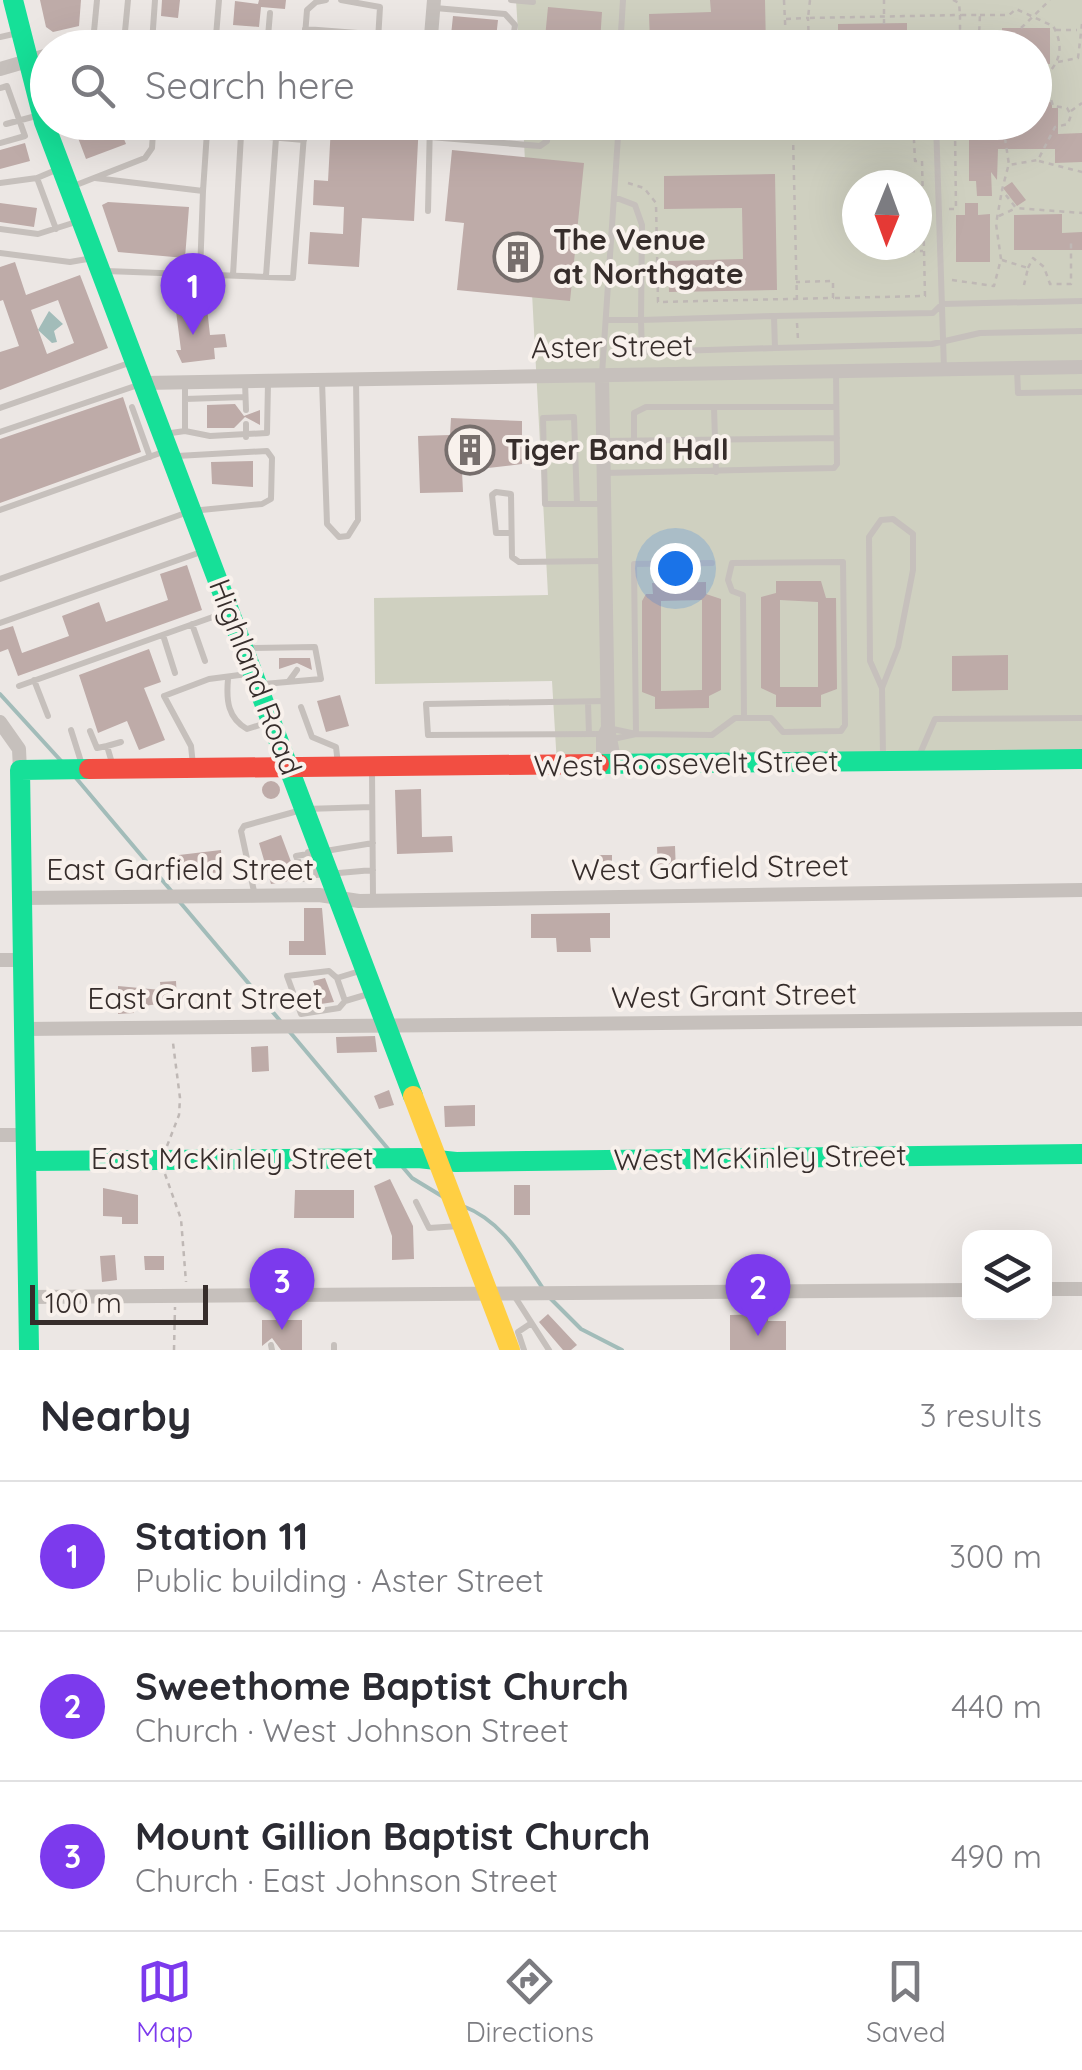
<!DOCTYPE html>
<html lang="en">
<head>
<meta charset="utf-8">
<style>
	body { margin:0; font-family:Quicksand,sans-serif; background:#f7f7f7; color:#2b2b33 }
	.controls { position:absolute; right:30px; bottom:30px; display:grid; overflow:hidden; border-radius:20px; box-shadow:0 10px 40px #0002 }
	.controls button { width:90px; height:90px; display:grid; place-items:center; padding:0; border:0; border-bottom:2px solid #e1e1e2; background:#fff; color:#2b2b33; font:50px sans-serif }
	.compass { position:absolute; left:842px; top:170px; width:90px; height:90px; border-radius:50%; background:#fff; box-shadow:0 10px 40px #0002; rotate:181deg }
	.scale { position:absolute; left:30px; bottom:25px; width:178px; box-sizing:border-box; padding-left:10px; border:5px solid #362d2b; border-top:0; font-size:28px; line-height:35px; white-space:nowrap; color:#362d2b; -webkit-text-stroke:8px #f8f1ec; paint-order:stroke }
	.you { position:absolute; left:675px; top:568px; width:35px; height:35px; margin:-25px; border:8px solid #fff; border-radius:50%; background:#1a73e8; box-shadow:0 0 0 15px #1a73e833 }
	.badge { display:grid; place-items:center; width:65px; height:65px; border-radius:50%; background:#7c3aed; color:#fff; font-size:32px; font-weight:700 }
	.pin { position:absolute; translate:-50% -82px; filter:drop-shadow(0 2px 5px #0008) }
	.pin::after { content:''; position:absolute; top:52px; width:35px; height:30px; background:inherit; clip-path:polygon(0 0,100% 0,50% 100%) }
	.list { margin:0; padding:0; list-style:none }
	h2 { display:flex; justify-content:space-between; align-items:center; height:130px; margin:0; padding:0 40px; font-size:42px }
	h2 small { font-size:32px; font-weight:400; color:#7c7c81 }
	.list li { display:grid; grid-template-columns:65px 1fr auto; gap:30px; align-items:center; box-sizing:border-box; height:150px; padding:0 40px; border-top:2px solid #e1e1e2 }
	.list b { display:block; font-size:38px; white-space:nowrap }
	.list p { margin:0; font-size:32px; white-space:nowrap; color:#7c7c81 }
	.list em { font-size:32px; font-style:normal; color:#7c7c81 }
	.icon { flex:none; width:55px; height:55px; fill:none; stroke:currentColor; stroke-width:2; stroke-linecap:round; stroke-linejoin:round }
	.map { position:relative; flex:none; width:1082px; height:1350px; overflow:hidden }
	.search { position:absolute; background:#fff; box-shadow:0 10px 40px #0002; left:30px; right:30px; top:30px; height:110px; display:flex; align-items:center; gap:25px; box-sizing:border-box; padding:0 35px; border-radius:55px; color:#7c7c81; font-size:38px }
	.sheet { height:580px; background:#fff }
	nav { display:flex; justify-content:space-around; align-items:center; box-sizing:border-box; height:140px; border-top:2px solid #e1e1e2; background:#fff; font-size:28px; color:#7c7c81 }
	nav a { display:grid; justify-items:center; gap:5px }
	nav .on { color:#7c3aed }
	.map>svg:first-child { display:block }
	.green { fill:#cfd0c0; fill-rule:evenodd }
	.water { fill:#a2bcb9 }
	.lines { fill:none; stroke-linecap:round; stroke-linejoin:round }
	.stream { stroke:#a2bcb9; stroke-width:4 }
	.building { fill:#beaba8; fill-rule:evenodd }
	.path { stroke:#bfb8b5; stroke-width:2.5; stroke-dasharray:5 5; stroke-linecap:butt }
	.lane { stroke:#c6c0bc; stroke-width:6 }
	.street { stroke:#c6c0bc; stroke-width:14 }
	.fast { stroke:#16e098; stroke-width:20 }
	.slow { stroke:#ffcf43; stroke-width:20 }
	.jam { stroke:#f24e42; stroke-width:20 }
	.labels { text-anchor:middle; stroke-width:8; stroke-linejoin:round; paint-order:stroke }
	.poi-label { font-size:30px; font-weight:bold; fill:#362d2b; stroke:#f8f1ec; text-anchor:start }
	.street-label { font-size:30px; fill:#362d2b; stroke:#f8f1ec }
</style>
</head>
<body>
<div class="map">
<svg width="1082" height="1350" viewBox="0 0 1082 1350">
	<rect width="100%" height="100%" fill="#ece7e4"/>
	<path class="green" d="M516,0H1082V760L557,765L552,681L375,684L374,598L548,595L523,123L1034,122V48L519,47ZM857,185H917V245H857Z"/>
	<path class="water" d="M49,311L63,324L54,331L57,342L52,343L38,330Z"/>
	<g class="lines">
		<path class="stream" d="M0,694L63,763
			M76,778L173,893
			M179,901L282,1023
			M289,1031L389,1150
			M401,1165L412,1178L445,1198
			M463,1206C502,1221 521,1256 544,1290
			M550,1298L581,1329L622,1350"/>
	</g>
	<path class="building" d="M40,0H81L79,26L53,32L46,27Z
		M162,0H180L178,18L161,16Z
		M259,0H286L285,9L261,7L259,27L233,25L235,1L258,4Z
		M710,0H765L766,48H726V40L650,43L649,14L711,12Z
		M548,7L602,12L600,42H591V48H544Z
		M453,16L498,20L496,38L451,35Z
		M907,23V35L933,34V48H838V24Z
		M1002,28H1050V64H1034V48H988L987,39L1002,38Z
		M1052,102V108H1058V134L1082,133V162L1055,163V149H998L997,180L991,172L992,196H977L976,181H969V138H1004V122H1034V103Z
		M72,122H117L126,144L86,159Z
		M386,122H419L414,221L362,218L359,267L308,264L310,232L343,234L344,207L313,205L314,180L328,181L331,126L354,127V135L385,137Z
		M462,122H490L489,132L461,129Z
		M25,143L30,161L0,169V150Z
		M452,150L584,163L570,301L457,290L464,223L445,221Z
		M775,174L777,290L669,292L668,261L743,259L742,208L664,209V176Z
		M1012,182L1026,200L1017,206L1003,188Z
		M108,202L189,207L185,258L118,252L102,205Z
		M0,203L37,208L34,227L0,222Z
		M965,203H978V215L990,214V262H956V215H965Z
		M1062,214V233L1082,232V250H1014V215Z
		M15,262L26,295L80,275L108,348L0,390V352L19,346L3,300L0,301V267ZM58,300L74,343L47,354L31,310Z
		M201,305L207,308L210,335L225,334L227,347L214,348L215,359L182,363L176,350H181L176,311Z
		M123,397L141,452L0,503V439Z
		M235,404L244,416L260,410V425L245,417L234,428H207V405Z
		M451,418L522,421V464L462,471L463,492L420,493L418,436L450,435Z
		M253,461V487L212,484L211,462Z
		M187,565L202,610L18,676L8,649L0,652V630L13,626L22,653L69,636L62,616L99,602L106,622L168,600L160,574Z
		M776,581H821L826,598H836L837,689L821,695V707H776V695L761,688V597L776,593ZM780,600L818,602V687H780Z
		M706,582V594L721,599V690L709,696V708L655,709V697L642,692V601L646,594H653L652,583ZM702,600V690L661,691V601Z
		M149,649L161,682L144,688L165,740L139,750L127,721L98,733L79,675Z
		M1008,655V690L952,691V656Z
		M279,658H310L312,670L297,663L279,669Z
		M340,695L349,726L326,732L317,701Z
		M262 790a9 9 0 1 1 18 0a9 9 0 1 1-18 0Z
		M421,789L422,837L452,836L453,852L397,854L395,790Z
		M281,835L293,867L299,870L305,865L307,871L285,882L271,884L259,843Z
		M675,846L676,872H658L657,847Z
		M221,850L222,873L180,872L179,855Z
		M599,855H612V880H599Z
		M304,908H322L326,955H289V941H304Z
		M610,913V938H590L591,952H557L556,938H531V914Z
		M325,978L334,1002L321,1004L313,981Z
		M176,981L177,1002L134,1007V1013L118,1014V986L161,990L160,982Z
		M375,1036L377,1052L337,1053L336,1037Z
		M268,1046L269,1071L252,1072L251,1047Z
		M389,1090L394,1105L379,1109L374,1096Z
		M475,1105V1126L445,1127L444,1106Z
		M390,1179L413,1226L414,1259L392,1260V1236L374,1186Z
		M514,1185H530V1215H514Z
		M103,1188L138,1195V1224H122V1217L103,1216Z
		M295,1190H354V1218H294Z
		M115,1255L117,1280L102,1282L100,1256Z
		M144,1256H164V1270H145Z
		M548,1314L577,1345L571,1350H563L539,1322Z
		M768,1314V1321H786V1350H730V1315Z
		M262,1320H302V1350H281L272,1338L262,1346Z"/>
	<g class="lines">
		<path class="path" d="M784,0L786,43
			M810,0L808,18L960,15V36H968L977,48
			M953,0L959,3L960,15H980L979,35
			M980,15H1009L1016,9L1053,26C1062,41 1062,57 1051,70L1037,73
			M786,19L808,18L809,46H786
			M884,24V0
			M1021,28L1050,0
			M1056,30H1077
			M970,36L979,35L978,48
			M960,37L961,48
			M1058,62L1078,58L1082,24
			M1071,111L1082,103
			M774,122L759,134L793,135L792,126
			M779,122L787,126L798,122
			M993,122L1005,138L1009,165L1038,160L1055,127L1068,124L1071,115L1067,108L1053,106L1047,86L1034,73
			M793,135L797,304
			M1039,161L1082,172
			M1008,167L1002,190L1016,208L1082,213
			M628,183L644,188L656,203L658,302L833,298V281L796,282
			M949,209H956L955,131L959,123
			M999,216L1014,209
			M876,245L877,252L923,251
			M1002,260L1028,268L1024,285
			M1028,268L1033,258L1044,267L1050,284H1071V242
			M952,280L994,286L1001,259L996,224L1002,190
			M835,298L925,296L922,161H915L914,140
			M797,323L798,340
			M167,1146L179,1115L180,1098L173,1043
			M165,1174L181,1219L186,1282
			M174,1350L175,1307"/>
		<path class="lane" d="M341,0L380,7L378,40
			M511,0L533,2
			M435,8L505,14L515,25L512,48
			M305,29L371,34L379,48
			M0,37L18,33
			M93,42L97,0
			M124,42L128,0
			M152,43L155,0
			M215,48L219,0
			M267,48L270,13
			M304,48L307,10L316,2L326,0
			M620,48L623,0
			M0,88L7,86L25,136L0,143
			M148,122L153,133
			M936,122L944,369
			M6,124L36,116
			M430,137L540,146L547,141L549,122
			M37,178L56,229
			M95,178L203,191L200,273
			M0,183L37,178L56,170
			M71,187L145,158L152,148L153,133L160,128L304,140
			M203,191L207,132
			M428,211L430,122
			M0,229L38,234L76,222
			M0,253L70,262L93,258
			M106,271L293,278L305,122
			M233,275L241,135
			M266,276L276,138
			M774,316L775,348L642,352L641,320Z
			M774,316L933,313L942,304L1082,301
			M606,320H641L642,225L635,205L614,197
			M775,348L932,344L980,333L1082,331
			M1017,369L1018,393L1082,392
			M602,374L619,122
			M322,381L327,524L339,537L348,536L358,520L356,379
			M245,382L246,410
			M185,399L245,397
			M132,407L150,457
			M714,407L716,472
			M0,408L129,363
			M246,424V437
			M185,431L210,436L267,433L268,383
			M0,432L138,385
			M164,434L185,431V384
			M634,440V413L646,407H836
			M604,441L837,438
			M604,473L834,468L837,464L836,372
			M577,504L574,417L543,418L545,504H603
			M0,510L163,452
			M511,533H496L492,495L496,492L511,494L512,557L519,562L604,561
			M712,563L634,564L636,734L712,735L735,718H771L783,732L841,731L845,725L843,562L732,563L728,580L732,591L743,595L744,718
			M0,579L191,511L262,504L271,499L272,458L267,451L177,456
			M0,623L201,552
			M192,624L205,661
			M163,635L175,673
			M247,648L315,647L321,679L264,684
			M228,679C226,701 228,718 247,729L266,723
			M34,680L48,716
			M289,681L297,670
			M19,686L224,613
			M882,688L870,661L869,537L881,520L893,519L913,534V570L898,647L882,688L883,756
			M588,702L589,734
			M301,707L312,737L336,747L338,764
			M608,728L636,734L613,739
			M71,730L83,768
			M90,731L97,748L107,746
			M603,734L428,735L426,704L606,701
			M919,756L935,719L1082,718
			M112,763L107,746L121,742
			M193,765L191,746L164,696L209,679L247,674
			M372,771L373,898
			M299,863L296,856L373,843
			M316,875L373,870
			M303,879L316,875L308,852
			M255,896L241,831L244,826L305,809L372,807
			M337,978L360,971
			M345,1001L337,978L329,971L287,976L301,1014L339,1008L345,1001L372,993
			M416,1202L429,1228L459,1226
			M515,1297L549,1350
			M271,1345L272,1350
			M334,1345V1350
			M524,1350L518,1332L530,1324"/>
		<path class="street" d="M72,48L108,41L184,48
			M430,48L434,0
			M0,69L48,55
			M602,375L608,728L615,764
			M144,383L1082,367
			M0,722L19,749L20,770
			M603,765V738L608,728
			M22,898L319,895L359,901L1082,890
			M0,960H23
			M24,1029L1082,1019
			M0,1135H26
			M1044,1289H1082
			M28,1297L970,1290"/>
		<path class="fast" d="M13,0L44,122L413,1096
			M599,764L1082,759
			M26,1161L418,1158L456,1162L1082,1154
			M29,1350L20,770L89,769"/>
		<path class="slow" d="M413,1096L510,1350"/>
		<path class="jam" d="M89,769L599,764"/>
	</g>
	<defs>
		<g id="building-ring" transform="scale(2.5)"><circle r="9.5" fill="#f8f1ec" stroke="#766e6c" stroke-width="1.5"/><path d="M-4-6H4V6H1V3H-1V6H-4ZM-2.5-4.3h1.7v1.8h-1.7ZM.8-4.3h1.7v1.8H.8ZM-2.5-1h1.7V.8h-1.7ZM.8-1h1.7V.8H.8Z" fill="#766e6c"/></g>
	</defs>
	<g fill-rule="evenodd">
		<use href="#building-ring" x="518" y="257"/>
		<use href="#building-ring" x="470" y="450"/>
	</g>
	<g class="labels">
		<g class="poi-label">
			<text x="553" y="250">The Venue<tspan x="553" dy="34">at Northgate</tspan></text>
			<text x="505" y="460">Tiger Band Hall</text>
		</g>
		<g class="street-label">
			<text transform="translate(612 347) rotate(-1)" y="10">Aster Street</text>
			<text transform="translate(255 677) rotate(69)" y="10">Highland Road</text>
			<text transform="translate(686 764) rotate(-1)" y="10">West Roosevelt Street</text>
			<text transform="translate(710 868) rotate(-1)" y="10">West Garfield Street</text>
			<text x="180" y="880">East Garfield Street</text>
			<text transform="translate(734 996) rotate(-1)" y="10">West Grant Street</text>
			<text x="205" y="1009">East Grant Street</text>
			<text transform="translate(760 1158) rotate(-1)" y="10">West McKinley Street</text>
			<text x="232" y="1169">East McKinley Street</text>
		</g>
	</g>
</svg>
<div class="controls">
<button><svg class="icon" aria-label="layers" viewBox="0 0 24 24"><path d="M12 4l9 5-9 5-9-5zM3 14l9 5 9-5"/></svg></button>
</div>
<svg class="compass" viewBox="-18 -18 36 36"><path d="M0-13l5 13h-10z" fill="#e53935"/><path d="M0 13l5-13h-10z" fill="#7c7c81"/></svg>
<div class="scale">100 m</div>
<div class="you"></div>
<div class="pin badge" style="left:193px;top:335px">1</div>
<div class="pin badge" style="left:758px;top:1336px">2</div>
<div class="pin badge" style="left:282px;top:1330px">3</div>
<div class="search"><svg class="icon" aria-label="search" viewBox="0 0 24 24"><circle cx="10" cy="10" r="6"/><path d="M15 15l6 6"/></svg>Search here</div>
</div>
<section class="sheet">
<h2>Nearby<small>3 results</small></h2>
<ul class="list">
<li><span class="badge">1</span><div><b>Station 11</b><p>Public building · Aster Street</p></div><em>300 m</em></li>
<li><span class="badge">2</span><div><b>Sweethome Baptist Church</b><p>Church · West Johnson Street</p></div><em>440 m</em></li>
<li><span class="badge">3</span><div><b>Mount Gillion Baptist Church</b><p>Church · East Johnson Street</p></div><em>490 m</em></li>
</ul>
</section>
<nav>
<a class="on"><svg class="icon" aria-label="map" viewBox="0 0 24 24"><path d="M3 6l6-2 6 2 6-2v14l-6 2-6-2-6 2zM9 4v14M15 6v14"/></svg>Map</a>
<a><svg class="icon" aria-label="directions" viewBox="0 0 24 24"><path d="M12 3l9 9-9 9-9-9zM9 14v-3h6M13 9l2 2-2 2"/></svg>Directions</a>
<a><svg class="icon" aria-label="saved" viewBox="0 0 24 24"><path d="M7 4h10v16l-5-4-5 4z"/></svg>Saved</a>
</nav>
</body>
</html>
